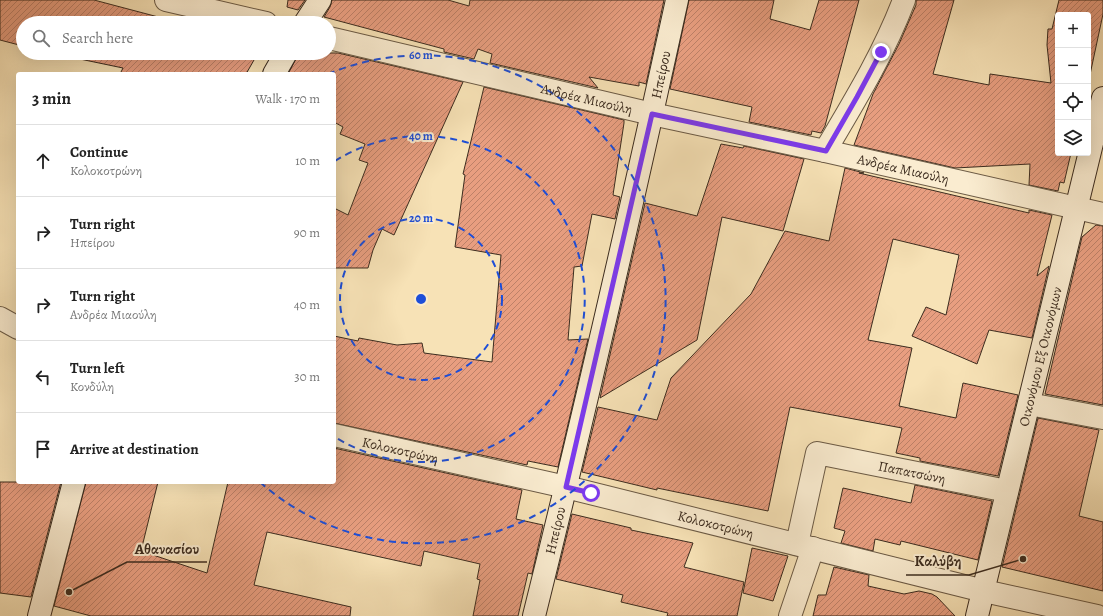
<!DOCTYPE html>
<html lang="en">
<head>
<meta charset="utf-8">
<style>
	body { margin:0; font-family:Alegreya,serif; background:#f6f6f6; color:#222 }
	.controls { position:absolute; right:12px; top:12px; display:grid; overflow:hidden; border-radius:4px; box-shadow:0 4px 16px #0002 }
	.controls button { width:36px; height:36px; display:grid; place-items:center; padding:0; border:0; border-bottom:1px solid #e0e0e0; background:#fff; color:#222; font:20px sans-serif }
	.stop { position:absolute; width:12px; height:12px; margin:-9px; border:3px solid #7c3aed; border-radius:50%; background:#fff }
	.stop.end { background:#7c3aed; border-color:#fff; box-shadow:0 1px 4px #0008 }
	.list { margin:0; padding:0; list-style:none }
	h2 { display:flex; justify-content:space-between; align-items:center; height:52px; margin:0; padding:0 16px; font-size:17px }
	h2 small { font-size:13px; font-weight:400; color:#767676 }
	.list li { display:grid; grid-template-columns:26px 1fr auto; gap:12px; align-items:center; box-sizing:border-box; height:72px; padding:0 16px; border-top:1px solid #e0e0e0 }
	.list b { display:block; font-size:15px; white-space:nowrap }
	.list p { margin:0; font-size:13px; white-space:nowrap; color:#767676 }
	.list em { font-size:13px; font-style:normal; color:#767676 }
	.icon { flex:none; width:22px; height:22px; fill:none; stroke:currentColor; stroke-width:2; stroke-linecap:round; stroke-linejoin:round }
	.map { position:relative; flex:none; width:1103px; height:616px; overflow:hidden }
	.search { position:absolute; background:#fff; box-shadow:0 4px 16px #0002; left:16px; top:16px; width:320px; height:44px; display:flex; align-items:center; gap:10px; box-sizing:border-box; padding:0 14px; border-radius:22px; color:#767676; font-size:15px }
	.panel { position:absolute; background:#fff; box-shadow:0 4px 16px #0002; left:16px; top:72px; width:320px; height:412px; border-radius:4px }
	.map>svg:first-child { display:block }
	.building { fill:url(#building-hatch); stroke:#3c2c1f }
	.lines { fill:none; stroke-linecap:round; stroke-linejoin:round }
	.street-casing { stroke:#6b5a45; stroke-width:24 }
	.secondary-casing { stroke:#3c2c1f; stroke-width:24 }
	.street { stroke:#faecd0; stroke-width:22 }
	.secondary { stroke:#faecd0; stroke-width:22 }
	.route { stroke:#7c3aed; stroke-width:5 }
	.ring { fill:none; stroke:#1d4ed8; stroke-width:2; stroke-dasharray:7 5 }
	.labels { text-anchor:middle; stroke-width:4; stroke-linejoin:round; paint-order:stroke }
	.street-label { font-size:14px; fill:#3c2c1f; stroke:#faecd0 }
	.centre { fill:#1d4ed8; stroke:#faecd0; stroke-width:2 }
	.ring-label { font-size:12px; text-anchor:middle; font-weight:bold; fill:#1d4ed8; stroke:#faecd0; stroke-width:4; stroke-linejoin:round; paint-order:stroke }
	.leader { fill:none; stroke:#3c2c1f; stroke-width:1.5 }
	.callout-dot { fill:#3c2c1f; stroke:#faecd0; stroke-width:1.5 }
	.callout-label { font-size:15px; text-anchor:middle; font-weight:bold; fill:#3c2c1f; stroke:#faecd0; stroke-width:4; stroke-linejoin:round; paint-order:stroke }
</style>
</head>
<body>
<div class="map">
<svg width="1103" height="616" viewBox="0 0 1103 616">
	<defs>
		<pattern id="building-hatch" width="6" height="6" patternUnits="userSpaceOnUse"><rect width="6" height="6" fill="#e89e80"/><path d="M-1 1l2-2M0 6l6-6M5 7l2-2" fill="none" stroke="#bd8168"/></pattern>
	</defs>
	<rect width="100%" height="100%" fill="#f7e2b6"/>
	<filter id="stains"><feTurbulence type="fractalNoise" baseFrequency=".005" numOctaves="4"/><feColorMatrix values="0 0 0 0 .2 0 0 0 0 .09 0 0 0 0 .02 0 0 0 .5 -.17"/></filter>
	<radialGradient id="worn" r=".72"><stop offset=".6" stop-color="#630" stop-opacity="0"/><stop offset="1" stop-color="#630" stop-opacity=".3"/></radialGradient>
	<path class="building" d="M0,0H94L181,23H23V46L0,40Z
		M288,0H305L298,10L287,7Z
		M332,0H448L469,6L470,0H664L646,84L639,82V86L589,77L598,88L490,63L492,54L478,49L474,59L444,52V49L324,17L330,7Z
		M689,0H774L770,19L810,30L819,0H859L825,126L821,133L812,131L811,135L749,122L752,107L670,89Z
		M916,0H954L933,74L989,85L990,74L1051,83L1047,45L1048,29H1052L1059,0H1103V14L1088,84V15H1058V153H1071L1064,183L1060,182L1058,191L1029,185L1030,164L955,168L854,145L873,94L899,44L916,5Z
		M51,53H258L246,74H120L123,68Z
		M301,53H338L463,82L394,235L382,229L373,250L368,268H334V208L348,215L368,163L359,160L365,144L340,134L343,127L334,122V74H288L298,55Z
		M484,87L624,120V123L613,195L620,197L615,219L592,214L582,266L574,267L568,340L588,339L558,467L528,461L527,465L334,423V336L358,341L359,338L397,345L422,343L424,353L492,362L501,255L455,247L465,175L463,174Z
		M721,144L743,148L744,146L804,159L783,231L722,217L697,340L600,398L645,203L697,216Z
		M845,168L864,173H859L1029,213V210L1052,215L1037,276L1049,266L1032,338L989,330L977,364L912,336L926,307L946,315L959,255L893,239L868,340L912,348L899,406L956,418L963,383L1018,395L998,476L920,461V458L896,453L902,428L790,407L768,511L657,488V490L582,472L598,407L657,420L671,378L751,294L785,231L829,241Z
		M1096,225L1103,226V405L1045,394L1082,237Z
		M1038,418L1099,430L1079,516L1103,522V591L1002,567Z
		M334,448L522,490L516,519L543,525L532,574L528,573L518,616H473L480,580L477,579L480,564L424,551L421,566L267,532L254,585L351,607L350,616H91L54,606L86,482H158L141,551L207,573L228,482H334Z
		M0,482H61L31,597L0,593Z
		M915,485L992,501L978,560L901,541L900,545L875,539L873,551L841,543L845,531L834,528L843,488L911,503Z
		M572,514L631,528V530L693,543L684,567L744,582L737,616H667L668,613L621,602L623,595L556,579Z
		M752,548L788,556L773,601L743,593Z
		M834,567L869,575L868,586L904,594L919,591L932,594L937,597L955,616H813L818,595H826Z"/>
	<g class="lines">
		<g class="street-casing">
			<g id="street">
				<path d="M166,0L266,23"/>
				<path id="s1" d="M329,38L652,114L825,151L1103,214"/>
				<path d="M825,151C854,102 884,53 904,0"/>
				<path d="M0,318L18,328"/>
				<path d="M1029,404L1103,418"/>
				<path id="s2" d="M334,435L566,487L984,591L1097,616"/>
				<path id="s3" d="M797,544L817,453L1007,491"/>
				<path d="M790,616L813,548"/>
			</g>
		</g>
		<g class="secondary-casing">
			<g id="secondary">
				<path d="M305,23L320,0"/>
				<path d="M274,74L286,53"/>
				<path d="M39,616L74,482"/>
				<path id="s4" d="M534,616C585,411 632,206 677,0"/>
				<path id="s5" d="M977,616L1103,98"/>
			</g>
		</g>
		<use href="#street" class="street"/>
		<use href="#secondary" class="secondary"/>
	</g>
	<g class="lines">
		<path class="route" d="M591,493L566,487L652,114L826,151L857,97L881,52"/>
	</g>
	<g class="ring">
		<circle cx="421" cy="299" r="81"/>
		<path d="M335 161A163 163 0 1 1 335 437"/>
		<path d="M328 74A244 244 0 1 1 261 483"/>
	</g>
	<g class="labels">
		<g class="street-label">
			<text dy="5" stroke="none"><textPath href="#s4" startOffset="556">Ηπείρου</textPath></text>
			<text dy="5" stroke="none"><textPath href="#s1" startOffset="265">Ανδρέα Μιαούλη</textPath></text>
			<text dy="5" stroke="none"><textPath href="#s1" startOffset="589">Ανδρέα Μιαούλη</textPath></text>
			<text dy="5" stroke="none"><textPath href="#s5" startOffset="267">Οικονόμου Εξ Οικονόμων</textPath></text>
			<text dy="5" stroke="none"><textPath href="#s2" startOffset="68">Κολοκοτρώνη</textPath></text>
			<text dy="5" stroke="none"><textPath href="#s3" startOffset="190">Παπατσώνη</textPath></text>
			<text dy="5" stroke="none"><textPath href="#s2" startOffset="392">Κολοκοτρώνη</textPath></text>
			<text dy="5" stroke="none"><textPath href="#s4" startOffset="88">Ηπείρου</textPath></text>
		</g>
	</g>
	<circle cx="421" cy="299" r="6" class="centre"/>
	<g class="ring-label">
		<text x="421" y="59">60 m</text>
		<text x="421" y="140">40 m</text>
		<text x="421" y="222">20 m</text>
	</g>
	<path class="leader" d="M69 592L127 562H207M1023 559L969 575H906"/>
	<g class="callout-dot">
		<circle cx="69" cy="592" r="4"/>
		<circle cx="1023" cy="559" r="4"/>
	</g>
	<g class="callout-label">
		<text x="167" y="554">Αθανασίου</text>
		<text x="938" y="566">Καλύβη</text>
	</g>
	<rect width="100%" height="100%" filter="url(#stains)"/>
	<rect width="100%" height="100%" fill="url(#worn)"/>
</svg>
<div class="controls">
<button>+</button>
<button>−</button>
<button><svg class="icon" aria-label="locate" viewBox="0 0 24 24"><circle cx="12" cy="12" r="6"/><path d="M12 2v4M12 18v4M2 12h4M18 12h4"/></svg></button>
<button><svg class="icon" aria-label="layers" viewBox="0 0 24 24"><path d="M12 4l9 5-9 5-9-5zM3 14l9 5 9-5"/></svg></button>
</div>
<div class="stop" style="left:591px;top:493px"></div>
<div class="stop end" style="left:881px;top:52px"></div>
<div class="search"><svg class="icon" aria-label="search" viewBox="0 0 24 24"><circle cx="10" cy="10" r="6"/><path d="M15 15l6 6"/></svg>Search here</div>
<section class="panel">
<h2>3 min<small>Walk · 170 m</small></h2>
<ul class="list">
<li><svg class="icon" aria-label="ahead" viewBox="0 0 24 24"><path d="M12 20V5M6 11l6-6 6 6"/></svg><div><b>Continue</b><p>Κολοκοτρώνη</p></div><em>10 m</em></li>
<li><svg class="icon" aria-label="right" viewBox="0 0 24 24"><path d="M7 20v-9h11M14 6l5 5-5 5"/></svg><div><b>Turn right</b><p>Ηπείρου</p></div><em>90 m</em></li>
<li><svg class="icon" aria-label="right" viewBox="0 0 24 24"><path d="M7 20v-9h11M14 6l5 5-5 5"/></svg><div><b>Turn right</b><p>Ανδρέα Μιαούλη</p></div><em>40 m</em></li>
<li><svg class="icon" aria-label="left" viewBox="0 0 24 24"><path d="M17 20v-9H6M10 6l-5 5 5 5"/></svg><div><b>Turn left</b><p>Κονδύλη</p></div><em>30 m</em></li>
<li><svg class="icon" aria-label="arrive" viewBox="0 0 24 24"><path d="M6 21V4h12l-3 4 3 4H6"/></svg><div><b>Arrive at destination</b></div></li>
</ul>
</section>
</div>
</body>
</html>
